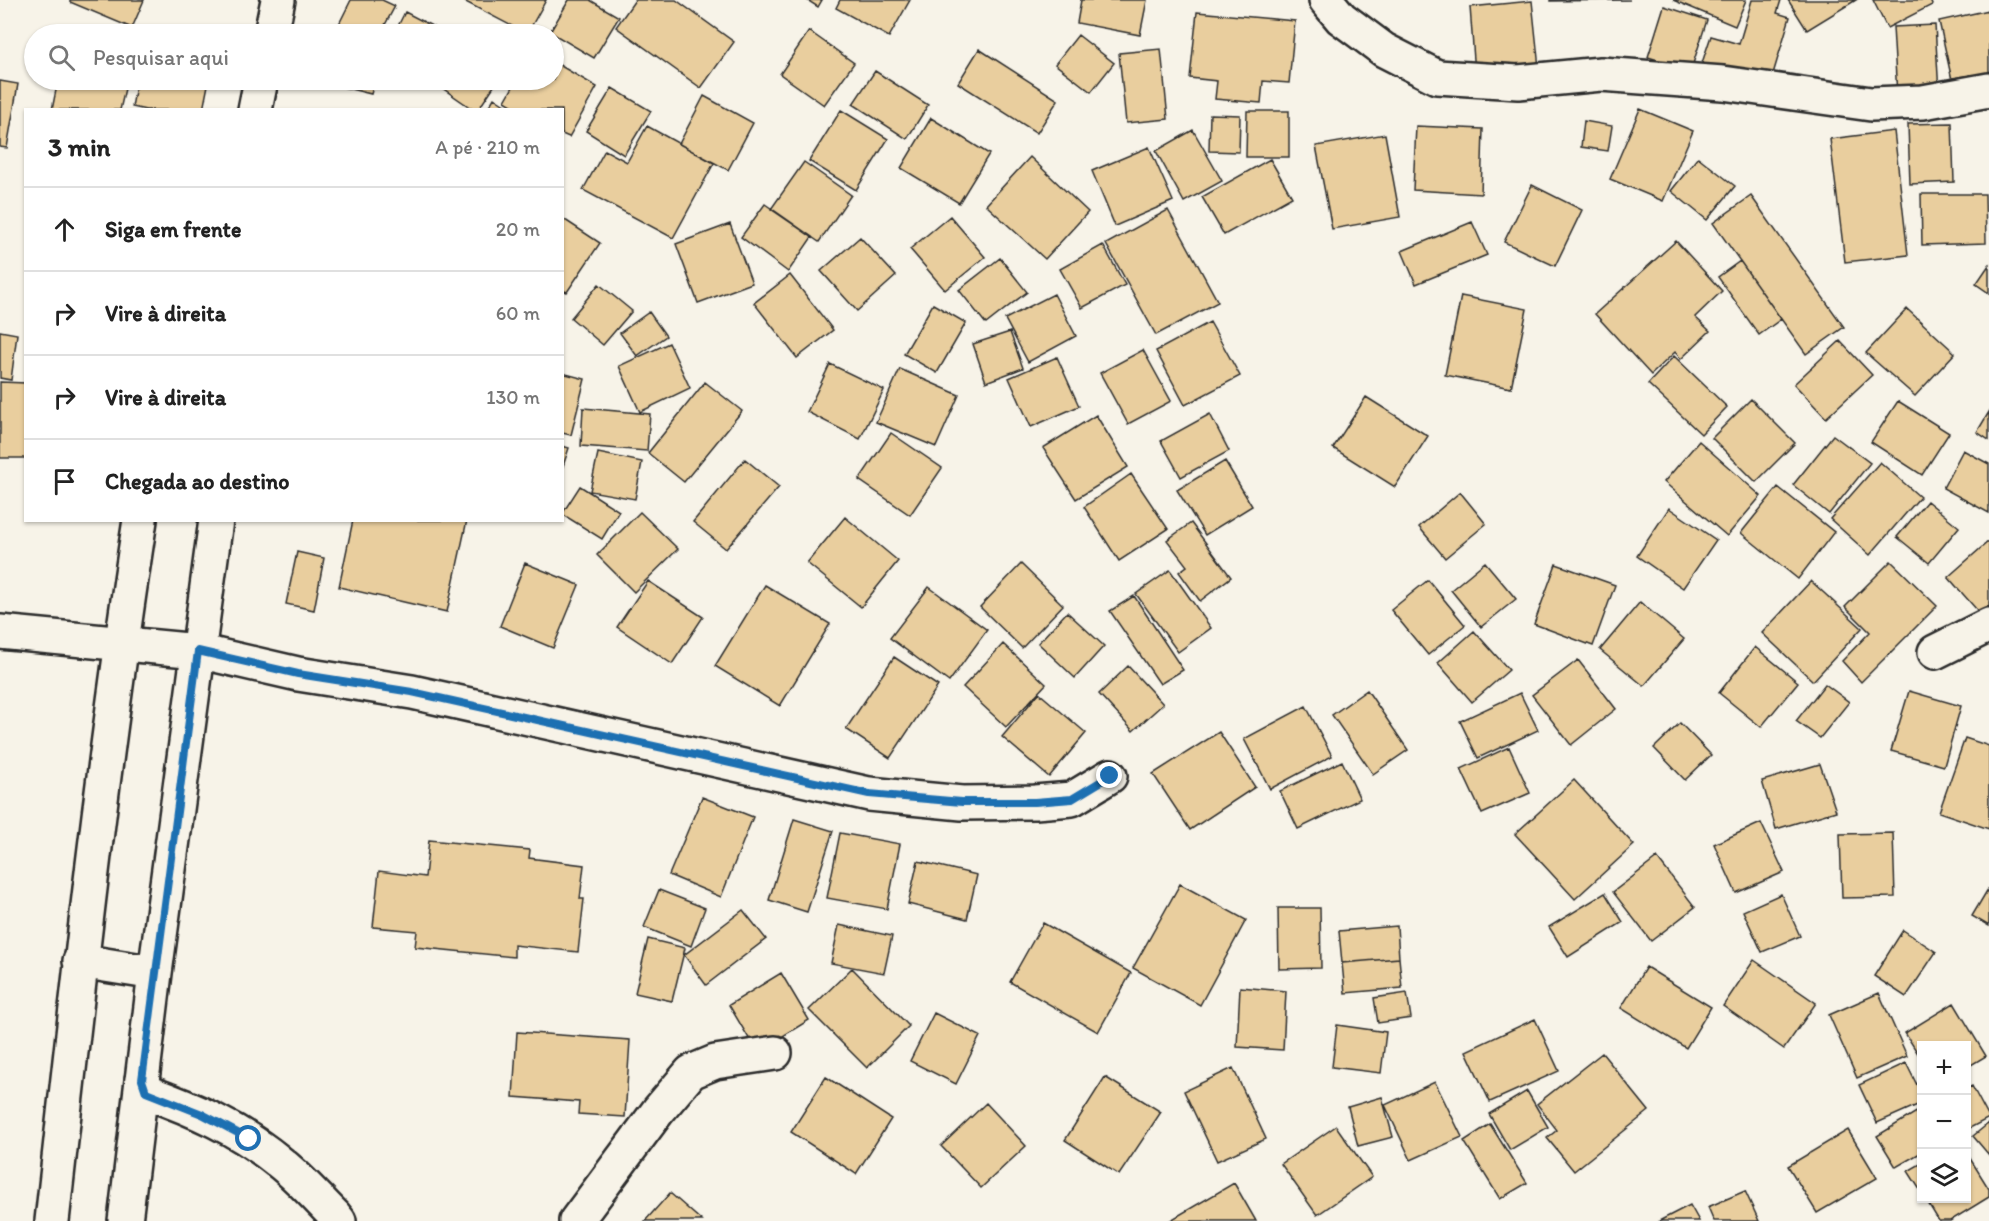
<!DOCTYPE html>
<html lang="pt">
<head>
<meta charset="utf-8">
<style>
	body { margin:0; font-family:Itim,sans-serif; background:#f6f6f6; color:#222 }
	.controls { position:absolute; right:18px; bottom:18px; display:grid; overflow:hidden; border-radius:0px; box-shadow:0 2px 4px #0004 }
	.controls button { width:54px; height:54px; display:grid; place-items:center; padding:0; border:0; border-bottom:2px solid #e0e0e0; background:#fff; color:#222; font:30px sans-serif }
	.stop { position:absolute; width:18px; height:18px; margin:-14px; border:4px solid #1f6fb2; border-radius:50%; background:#fff }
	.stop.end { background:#1f6fb2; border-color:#fff; box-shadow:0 2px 6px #0008 }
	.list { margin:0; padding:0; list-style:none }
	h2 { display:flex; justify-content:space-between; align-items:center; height:78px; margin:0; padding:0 24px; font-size:26px }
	h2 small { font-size:20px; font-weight:400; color:#767676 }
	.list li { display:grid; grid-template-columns:39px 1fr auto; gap:18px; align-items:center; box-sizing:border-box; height:84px; padding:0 24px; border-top:2px solid #e0e0e0 }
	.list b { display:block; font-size:22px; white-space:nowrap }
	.list em { font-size:20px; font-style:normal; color:#767676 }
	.icon { flex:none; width:33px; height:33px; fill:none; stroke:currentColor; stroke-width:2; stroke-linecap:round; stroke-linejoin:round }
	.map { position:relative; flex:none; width:1989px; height:1221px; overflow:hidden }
	.search { position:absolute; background:#fff; box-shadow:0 2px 4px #0004; left:24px; top:24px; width:540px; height:66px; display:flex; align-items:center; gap:15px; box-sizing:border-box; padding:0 21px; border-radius:33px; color:#767676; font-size:22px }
	.panel { position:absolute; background:#fff; box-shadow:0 2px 4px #0004; left:24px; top:108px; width:540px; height:414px; border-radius:0px }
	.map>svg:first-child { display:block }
	.building { fill:#e9ce9e; stroke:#2b2b2b; stroke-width:1.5 }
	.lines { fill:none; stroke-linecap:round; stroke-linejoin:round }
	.street-casing { stroke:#2b2b2b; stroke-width:38 }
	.secondary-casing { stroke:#2b2b2b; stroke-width:38 }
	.street { stroke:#f7f3e8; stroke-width:33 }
	.secondary { stroke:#f7f3e8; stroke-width:33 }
	.route { stroke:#1f6fb2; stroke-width:8 }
</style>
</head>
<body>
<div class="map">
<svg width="1989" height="1221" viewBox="0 0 1989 1221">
	<rect width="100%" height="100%" fill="#f7f3e8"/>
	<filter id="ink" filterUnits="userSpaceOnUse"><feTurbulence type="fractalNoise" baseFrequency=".0167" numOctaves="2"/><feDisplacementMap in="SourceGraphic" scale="12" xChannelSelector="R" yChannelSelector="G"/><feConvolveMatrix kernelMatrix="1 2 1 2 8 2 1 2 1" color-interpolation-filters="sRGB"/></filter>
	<g filter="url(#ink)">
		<path class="building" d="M70,0H144L132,28L70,2Z
			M351,0H382L395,6L380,34H334Z
			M462,0H546L527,34Z
			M569,0H590L619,17L594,58L550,32Z
			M635,0H676L734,42L701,88L616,27Z
			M807,0H822L818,7Z
			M840,0H910L889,37L836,8Z
			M1081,0H1147L1140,35L1077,23Z
			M1550,0H1630L1550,1Z
			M1673,0H1746L1735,26Z
			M1752,0H1781L1777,13L1790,17L1770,84L1702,63L1711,36L1739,44Z
			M1788,0H1856L1807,30Z
			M1873,0H1930L1932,5L1887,28Z
			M1532,1L1539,68L1475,73L1470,7Z
			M1664,6L1707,20L1691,70L1648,57Z
			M1989,10V82L1954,89L1939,21Z
			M405,12L434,27L430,34H394Z
			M1197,12L1295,21L1289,83L1263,81L1261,103L1215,99L1217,81L1190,78Z
			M1935,25L1939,93L1897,95L1893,27Z
			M809,31L854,63L824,105L780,74Z
			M1078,35L1114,63L1091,92L1055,64Z
			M979,49L1058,100L1037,133L958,83Z
			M1161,49L1168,119L1126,123L1119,53Z
			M554,62L597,87L569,137L562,134V110H520L505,101L517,80H554Z
			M875,71L928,105L907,139L853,104Z
			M58,80H127L120,110H52Z
			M137,80H209L203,110H146L132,107Z
			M320,80H375L371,94L319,81Z
			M437,80H498L478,110H474L435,83Z
			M0,81L18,84L7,148L0,147Z
			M612,88L651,111L624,155L586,131Z
			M704,96L753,123L728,170L679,144Z
			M494,98L512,110H487Z
			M1640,109L1693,131L1663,201L1610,179Z
			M841,110L888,139L856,190L809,161Z
			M1247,111H1289V157H1246Z
			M1210,114L1240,115L1239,152L1209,151Z
			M931,118L989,154L959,203L901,168Z
			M1584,121L1612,126L1608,151L1581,147Z
			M1952,123L1954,182L1910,184L1908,124Z
			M647,126L714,163L673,238L583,190L605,150L627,162Z
			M1416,126L1483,129L1481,194L1413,190Z
			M1193,130L1222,181L1184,202L1156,151Z
			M1894,131L1908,255L1845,262L1830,139Z
			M1385,134L1400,217L1332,229L1316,146Z
			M1149,147L1173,201L1115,226L1092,171Z
			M1030,157L1088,212L1045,259L986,205Z
			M1698,157L1735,186L1707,220L1671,191Z
			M1270,159L1292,197L1224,235L1202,197Z
			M804,162L851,195L819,242L771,209Z
			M1532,185L1582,210L1555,266L1504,242Z
			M1921,194H1985L1986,243L1922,245Z
			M1751,196L1844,327L1806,354L1713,223Z
			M765,204L812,237L788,272L741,237Z
			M1168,210L1218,302L1156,335L1106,244Z
			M950,216L985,257L945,290L910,249Z
			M562,218L600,243L567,292L562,290Z
			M1472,222L1487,255L1416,284L1402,251Z
			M730,224L752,283L698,303L676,244Z
			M860,237L896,276L857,311L821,271Z
			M1676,241L1722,291L1695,317L1710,331L1681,359L1675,352L1651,375L1595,314Z
			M1103,245L1125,285L1082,308L1060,269Z
			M1000,258L1027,292L986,324L959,290Z
			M1740,261L1781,319L1759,335L1718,277Z
			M1989,265V293L1976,284Z
			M790,275L833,330L797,358L754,303Z
			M599,284L632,311L603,345L571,318Z
			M1054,294L1076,336L1028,362L1005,319Z
			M1461,296L1527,309L1511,388L1445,375Z
			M933,304L966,323L937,373L904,354Z
			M1907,309L1955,353L1915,396L1866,353Z
			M649,312L666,336L637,356L620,333Z
			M1210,322L1240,376L1185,405L1156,351Z
			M0,331L17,334L11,380L0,378Z
			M1010,332L1023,368L986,382L973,344Z
			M1840,341L1872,375L1826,418L1794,384Z
			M669,343L690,388L640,412L619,366Z
			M1143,350L1171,401L1128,424L1100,373Z
			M1674,356L1727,407L1701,434L1648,384Z
			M1057,357L1079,406L1031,427L1009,378Z
			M830,364L884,390L860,439L807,412Z
			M900,369L959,395L936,447L876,422Z
			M562,373L585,379L571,435L562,433Z
			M0,382L26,383V458H0Z
			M705,382L742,411L684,482L648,453Z
			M1366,397L1428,436L1395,487L1333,448Z
			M1751,399L1795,443L1756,482L1712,438Z
			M1898,401L1949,433L1922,475L1871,442Z
			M583,408L650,414L647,451L581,446Z
			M1989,412V440L1977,432Z
			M1210,414L1229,451L1181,477L1161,441Z
			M1096,415L1128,467L1076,499L1043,448Z
			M891,433L942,468L910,515L859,480Z
			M1833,435L1870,463L1829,514L1793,485Z
			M1699,441L1761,496L1727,536L1664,482Z
			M562,446L569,448L562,469Z
			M1963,450L1989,464V513L1943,488Z
			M598,453L642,462L635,499L590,491Z
			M745,459L779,487L726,549L693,522Z
			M1225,461L1252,506L1205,535L1177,490Z
			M1880,462L1920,497L1870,555L1830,519Z
			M1131,474L1168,529L1119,561L1084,507Z
			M580,486L619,511L602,539L562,514Z
			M1778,487L1834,532L1798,579L1741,533Z
			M1460,492L1486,524L1445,558L1419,527Z
			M1927,501L1959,527L1929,563L1897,537Z
			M1669,508L1716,540L1683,588L1637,556Z
			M640,512L678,549L634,592L597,555Z
			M845,517L898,561L861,607L807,563Z
			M353,520H467L447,612L339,587Z
			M1191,523L1231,577L1200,601L1179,572L1187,566L1167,540Z
			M1989,541V613L1984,618L1948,577Z
			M297,552L324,558L314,610L286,604Z
			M1891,561L1937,606L1861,682L1842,661L1870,632L1845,607Z
			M1485,562L1516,599L1481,627L1451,590Z
			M525,563L579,585L553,648L500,626Z
			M1021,564L1063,605L1022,648L980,607Z
			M1556,564L1615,585L1593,646L1534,624Z
			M1170,570L1211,628L1178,652L1136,594Z
			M1428,580L1465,625L1428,655L1391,610Z
			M648,581L703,617L672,664L617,627Z
			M1811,581L1862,628L1813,681L1762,633Z
			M765,585L830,624L780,706L715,666Z
			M929,587L987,630L949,682L890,638Z
			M1134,596L1183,670L1160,684L1110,611Z
			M1640,602L1684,639L1644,686L1600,650Z
			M1067,612L1104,646L1075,678L1038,643Z
			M1474,631L1509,670L1472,702L1438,663Z
			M1003,644L1046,684L1006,727L963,687Z
			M1755,647L1798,682L1761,727L1719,693Z
			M894,657L938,686L890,758L846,729Z
			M1578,660L1616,709L1571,745L1532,695Z
			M1128,666L1163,704L1133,731L1099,694Z
			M1825,684L1849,702L1820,738L1796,721Z
			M1367,690L1408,750L1373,774L1332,715Z
			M1909,691L1961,706L1944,766L1891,751Z
			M1039,693L1086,733L1049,777L1002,737Z
			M1520,693L1538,730L1478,758L1460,721Z
			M1306,706L1332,756L1270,789L1244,739Z
			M1680,723L1711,755L1685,780L1654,748Z
			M1219,732L1255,787L1190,830L1153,774Z
			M1965,738L1989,746V829L1939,812Z
			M1509,747L1530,793L1482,814L1461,769Z
			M1342,761L1360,799L1298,829L1280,791Z
			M1820,764L1836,811L1776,829L1762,781Z
			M1574,780L1634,845L1575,899L1515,834Z
			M702,797L753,817L721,897L669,875Z
			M794,819L833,831L807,912L769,900Z
			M1761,823L1784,872L1736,893L1714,844Z
			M840,833L900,844L887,909L827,898Z
			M1893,833L1895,897L1842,898L1840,834Z
			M429,840L530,850L529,858L584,865L580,899H584L578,952L514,945V957L415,947L417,931L373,927L379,871L425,877Z
			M1657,858L1695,907L1651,941L1613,892Z
			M918,861L977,875L967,919L908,904Z
			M1180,884L1246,920L1200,1005L1133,968Z
			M1988,889L1989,890V926L1972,916Z
			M659,890L705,908L691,946L644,927Z
			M1605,893L1623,922L1568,957L1549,927Z
			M1781,894L1800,936L1762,952L1743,911Z
			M1278,908H1320L1321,968L1279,969Z
			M743,910L766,939L706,985L684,955Z
			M1043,923L1131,973L1098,1032L1010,982Z
			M839,925L892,936L884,973L831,963Z
			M1397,926L1399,958L1342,963L1339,931Z
			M1903,930L1936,952L1906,997L1874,976Z
			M648,939L685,948L672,1001L635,993Z
			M1399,958L1402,988L1345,993L1342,963Z
			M1754,960L1816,1003L1784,1049L1723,1006Z
			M1646,967L1711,1007L1686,1048L1621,1008Z
			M852,968L909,1026L867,1068L809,1010Z
			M781,973L809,1020L757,1052L729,1005Z
			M1240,987L1286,991L1283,1050L1237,1047Z
			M1407,993L1411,1018L1378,1023L1374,998Z
			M1879,993L1907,1056L1857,1078L1829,1015Z
			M1954,1003L1986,1056L1966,1068V1046H1922V1060L1905,1033Z
			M934,1013L980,1036L956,1084L910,1061Z
			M1535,1019L1559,1071L1490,1102L1466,1051Z
			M1337,1025L1386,1032L1381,1073L1332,1067Z
			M517,1032L630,1040L625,1117L578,1114L579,1102L513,1097Z
			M1602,1053L1649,1111L1574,1171L1547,1138L1557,1130L1537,1104Z
			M1906,1063L1922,1095V1103L1877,1123L1859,1085Z
			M1233,1068L1266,1139L1217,1161L1184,1091Z
			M826,1077L891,1119L856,1174L791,1132Z
			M1105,1077L1161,1112L1119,1175L1065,1140Z
			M1435,1082L1462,1137L1411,1160L1385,1105Z
			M1972,1086L1989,1118L1966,1130V1089Z
			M1527,1091L1548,1127L1510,1150L1489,1114Z
			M1382,1097L1393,1137L1358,1146L1348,1107Z
			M986,1103L1026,1146L981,1188L941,1146Z
			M1918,1111L1922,1117V1152L1896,1167L1877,1136Z
			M1989,1123V1155L1973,1136Z
			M1490,1124L1527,1183L1500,1199L1464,1141Z
			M1336,1126L1372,1177L1317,1215L1281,1164Z
			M1848,1130L1877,1178L1817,1213L1788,1166Z
			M1966,1152L1989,1189V1197L1950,1221H1939L1925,1198H1966Z
			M1922,1163V1193L1908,1171Z
			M1234,1183L1256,1221H1169Z
			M1745,1191L1759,1221H1714L1708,1207Z
			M670,1193L702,1221H645Z
			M1690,1205L1699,1221H1659Z"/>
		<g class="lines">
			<g class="street-casing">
				<path id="street" d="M1326,0L1341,18L1384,50L1437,77L1518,82L1601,74L1723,83L1871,104L1923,102L1989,90
					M0,632L198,651L298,674L412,692L869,794L962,803L1035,802L1072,799L1110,776
					M1935,652L1989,625
					M142,1080L146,1092C194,1109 239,1129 278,1161C299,1177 317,1198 335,1216L339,1221
					M576,1221L658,1111L691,1072L715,1062L775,1053"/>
			</g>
			<g class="secondary-casing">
				<path id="secondary" d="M271,34L278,0
					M255,110L261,80
					M80,961L155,973
					M52,1221C78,987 104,753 140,520
					M125,1221L155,973L216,520"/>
			</g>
			<use href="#street" class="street"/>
			<use href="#secondary" class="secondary"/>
		</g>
	</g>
	<g class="lines" filter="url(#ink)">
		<path class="route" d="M249,1139L202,1114L146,1092L142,1080L198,651L298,674L412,692L869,794L962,802H1035L1072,799L1110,776"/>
	</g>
</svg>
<div class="controls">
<button>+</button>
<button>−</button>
<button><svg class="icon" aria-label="layers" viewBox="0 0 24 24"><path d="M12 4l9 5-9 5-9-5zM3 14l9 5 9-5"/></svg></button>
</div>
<div class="stop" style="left:249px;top:1139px"></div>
<div class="stop end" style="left:1110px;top:776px"></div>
<div class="search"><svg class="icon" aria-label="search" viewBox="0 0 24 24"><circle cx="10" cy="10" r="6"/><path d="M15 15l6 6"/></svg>Pesquisar aqui</div>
<section class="panel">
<h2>3 min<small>A pé · 210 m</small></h2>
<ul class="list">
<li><svg class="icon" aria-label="ahead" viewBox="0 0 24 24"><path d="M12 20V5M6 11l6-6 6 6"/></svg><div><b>Siga em frente</b></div><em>20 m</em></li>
<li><svg class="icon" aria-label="right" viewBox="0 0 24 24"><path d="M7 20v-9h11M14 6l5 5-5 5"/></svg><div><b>Vire à direita</b></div><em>60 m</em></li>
<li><svg class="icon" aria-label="right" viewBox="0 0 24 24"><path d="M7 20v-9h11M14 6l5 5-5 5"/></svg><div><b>Vire à direita</b></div><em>130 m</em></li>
<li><svg class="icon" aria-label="arrive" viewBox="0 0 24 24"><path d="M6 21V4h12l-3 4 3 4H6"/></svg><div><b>Chegada ao destino</b></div></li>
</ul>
</section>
</div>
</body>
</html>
